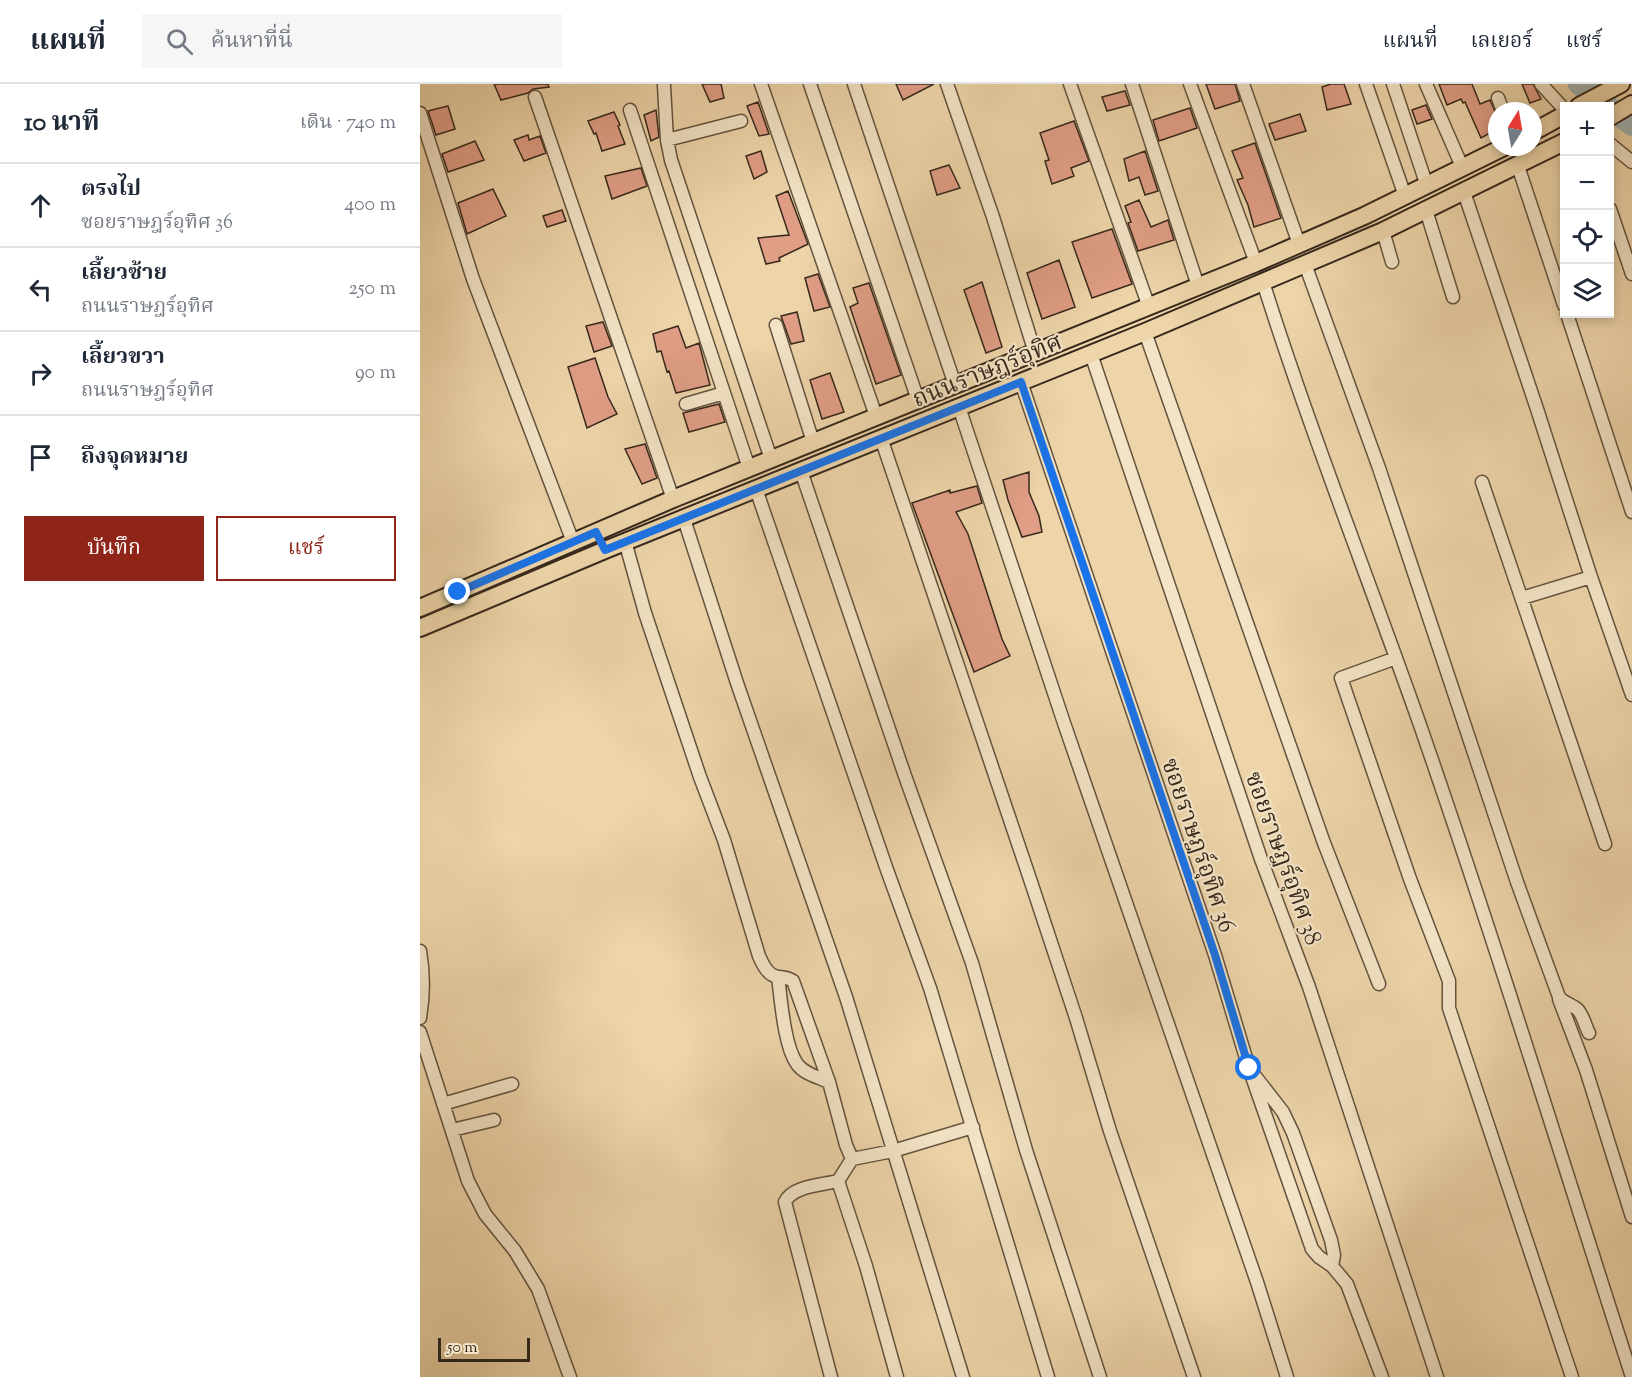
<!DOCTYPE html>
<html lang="th">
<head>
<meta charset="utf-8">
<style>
	body { margin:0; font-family:"Sorts Mill Goudy","Noto Serif Thai",serif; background:#f6f6f7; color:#1f2937 }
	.controls { position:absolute; right:18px; top:18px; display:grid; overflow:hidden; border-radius:0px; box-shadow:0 3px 9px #0003 }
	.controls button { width:54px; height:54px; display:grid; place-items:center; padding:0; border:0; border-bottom:2px solid #e0e1e3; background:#fff; color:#1f2937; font:30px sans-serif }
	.compass { position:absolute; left:1068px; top:18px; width:54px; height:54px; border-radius:50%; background:#fff; box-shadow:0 3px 9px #0003; rotate:11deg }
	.scale { position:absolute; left:18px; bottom:15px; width:92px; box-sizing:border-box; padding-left:6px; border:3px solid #37281c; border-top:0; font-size:16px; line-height:21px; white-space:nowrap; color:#37281c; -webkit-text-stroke:4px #f3e4c7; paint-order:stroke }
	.stop { position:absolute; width:18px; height:18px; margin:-14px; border:4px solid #1a73e8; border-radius:50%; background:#fff }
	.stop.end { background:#1a73e8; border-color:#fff; box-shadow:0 2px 6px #0008 }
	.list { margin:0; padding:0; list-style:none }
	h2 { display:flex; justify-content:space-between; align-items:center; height:78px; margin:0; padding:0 24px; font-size:26px }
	h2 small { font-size:20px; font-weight:400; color:#747a83 }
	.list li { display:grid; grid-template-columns:39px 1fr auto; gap:18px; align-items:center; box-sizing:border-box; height:84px; padding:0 24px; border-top:2px solid #e0e1e3 }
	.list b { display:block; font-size:22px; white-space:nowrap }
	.list p { margin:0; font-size:20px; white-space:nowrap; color:#747a83 }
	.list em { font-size:20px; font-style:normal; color:#747a83 }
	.actions { display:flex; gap:12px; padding:18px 24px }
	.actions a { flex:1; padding:14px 0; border:2px solid #8f2418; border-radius:0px; text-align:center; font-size:21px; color:#8f2418 }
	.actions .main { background:#8f2418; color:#fff }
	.icon { flex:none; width:33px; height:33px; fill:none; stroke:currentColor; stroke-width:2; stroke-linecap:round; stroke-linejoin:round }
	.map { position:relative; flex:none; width:1212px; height:1293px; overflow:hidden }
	header { display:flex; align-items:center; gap:36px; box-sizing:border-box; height:84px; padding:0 30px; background:#fff; border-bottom:2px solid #e0e1e3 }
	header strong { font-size:28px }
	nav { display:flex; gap:33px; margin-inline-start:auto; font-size:21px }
	.search { width:420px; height:54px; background:#f6f6f7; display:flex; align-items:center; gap:15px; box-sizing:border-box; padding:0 21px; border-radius:0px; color:#747a83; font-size:22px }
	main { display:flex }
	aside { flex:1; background:#fff }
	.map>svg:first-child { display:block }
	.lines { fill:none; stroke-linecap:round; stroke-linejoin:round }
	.river { stroke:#a0b5b5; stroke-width:22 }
	.building { fill:#e09e86; stroke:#37281c; stroke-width:1.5 }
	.minor-casing { stroke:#64533f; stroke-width:15 }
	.major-casing { stroke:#37281c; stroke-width:20 }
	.minor { stroke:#f3e4c7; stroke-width:12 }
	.major { stroke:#edd5a9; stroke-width:16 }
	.route { stroke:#1a73e8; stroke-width:8 }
	.labels { text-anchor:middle; stroke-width:4.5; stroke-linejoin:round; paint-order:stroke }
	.street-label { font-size:24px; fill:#37281c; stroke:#f3e4c7 }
</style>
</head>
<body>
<header>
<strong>แผนที่</strong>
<div class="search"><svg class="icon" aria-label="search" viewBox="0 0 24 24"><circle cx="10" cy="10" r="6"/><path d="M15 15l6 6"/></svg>ค้นหาที่นี่</div>
<nav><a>แผนที่</a><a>เลเยอร์</a><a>แชร์</a></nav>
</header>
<main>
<aside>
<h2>10 นาที<small>เดิน · 740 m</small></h2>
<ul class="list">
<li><svg class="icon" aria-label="ahead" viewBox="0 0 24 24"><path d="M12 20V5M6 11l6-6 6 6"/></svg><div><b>ตรงไป</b><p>ซอยราษฎร์อุทิศ 36</p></div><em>400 m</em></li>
<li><svg class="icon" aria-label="left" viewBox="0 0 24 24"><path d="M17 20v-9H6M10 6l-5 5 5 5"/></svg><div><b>เลี้ยวซ้าย</b><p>ถนนราษฎร์อุทิศ</p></div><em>250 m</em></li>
<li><svg class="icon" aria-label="right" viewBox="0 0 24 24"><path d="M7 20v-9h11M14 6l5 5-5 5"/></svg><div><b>เลี้ยวขวา</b><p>ถนนราษฎร์อุทิศ</p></div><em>90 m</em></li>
<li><svg class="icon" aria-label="arrive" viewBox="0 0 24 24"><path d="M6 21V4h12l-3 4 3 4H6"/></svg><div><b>ถึงจุดหมาย</b></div></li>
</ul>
<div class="actions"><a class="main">บันทึก</a><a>แชร์</a></div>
</aside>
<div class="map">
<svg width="1212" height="1293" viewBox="0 0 1212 1293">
	<rect width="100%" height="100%" fill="#edd5a9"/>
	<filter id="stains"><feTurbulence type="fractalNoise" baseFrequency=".00333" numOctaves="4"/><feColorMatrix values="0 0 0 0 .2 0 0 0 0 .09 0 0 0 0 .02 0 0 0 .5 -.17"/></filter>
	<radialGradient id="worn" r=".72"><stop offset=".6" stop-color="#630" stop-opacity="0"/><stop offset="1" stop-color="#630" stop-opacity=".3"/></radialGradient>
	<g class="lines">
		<path class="river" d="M1159,0L1188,22
			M1190,24L1212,41"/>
	</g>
	<path class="building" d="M74,0H128L129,3L113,5L108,9L81,16Z
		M282,0H301L304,14L290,18Z
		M476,0H514L483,16Z
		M786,0H815L820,17L795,25Z
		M911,0H924L931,20L907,26L902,3Z
		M1019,0H1052L1060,20L1070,16L1077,32V45L1061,54L1045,18L1043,19L1041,15L1027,21Z
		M1102,0H1113L1121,15L1110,19Z
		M705,7L710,21L687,27L682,13Z
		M338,18L349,50L339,52L327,22Z
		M1006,21L1012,35L997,40L992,26Z
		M28,22L35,45L16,51L8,27Z
		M770,24L777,44L739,57L733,36Z
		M236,26L239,53L231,57L224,31Z
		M194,28L200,41L198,42L205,60L182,67L176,49L174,50L168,37Z
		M880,30L886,47L855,56L849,40Z
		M654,37L669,77L651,84L654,92L632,100L625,77L629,76L620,49Z
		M108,51L109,56L120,52L126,69L104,77L94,56Z
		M55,57L64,76L28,88L22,70Z
		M835,59L861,134L834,143L828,121L817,96L823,94L812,67Z
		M341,67L347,88L334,95L326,72Z
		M725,67L738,107L725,111L719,93L709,97L704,75Z
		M529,81L540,104L517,111L510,87Z
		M221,84L227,102L192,115L185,92Z
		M73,105L86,132L47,150L38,119Z
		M368,107L388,160L359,174L360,177L346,180L338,154L369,151L356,112Z
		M719,116L731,143L748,136L754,156L718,167L708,139L711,138L705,122Z
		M142,126L146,137L127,143L123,132Z
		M692,145L712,200L672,214L652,158Z
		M639,176L655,223L622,235L607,189Z
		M398,190L410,223L394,227L385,194Z
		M562,198L582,263L566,269L544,206Z
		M449,199L481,291L456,300L430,223L438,219L433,204Z
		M377,228L384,257L371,260L361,232Z
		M183,238L192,262L174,268L166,242Z
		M258,242L266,264L279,259L290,301L256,309L249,287L247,288L241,267L237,268L233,250Z
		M175,274L188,313L197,330L167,344L148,283Z
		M410,289L424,328L402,335L390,296Z
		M299,320L305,338L269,348L263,329Z
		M225,360L237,394L222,400L205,365Z
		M609,388V408L619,432L622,448L602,453L588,416L583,396Z
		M557,402L562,419L536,428L548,450L582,555L590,572L554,588L492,419L530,406V409Z"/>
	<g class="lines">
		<g class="minor-casing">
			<path id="minor" d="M341,0L456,332
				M390,0L498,316
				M434,0L535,301
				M527,0L573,133L615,269
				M650,0L729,223
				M712,0L778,202
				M770,0L836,179
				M823,0L879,160
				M946,0L985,112
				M973,0L1007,102
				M1006,0L1043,85
				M1121,0L1144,25
				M244,2L247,56L251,76L351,375
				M115,13L253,415
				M1078,14L1083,27
				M210,26L329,384
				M0,29L53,195L153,458
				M247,56L321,37
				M1190,60L1212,78
				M1098,82L1144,221
				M1044,108L1117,325L1171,493L1212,611
				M1190,125L1212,190
				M1006,126L1033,213
				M963,147L972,178
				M885,180L959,384L1097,798L1139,913C1144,919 1151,920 1157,925C1163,930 1165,942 1169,949
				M843,198C890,347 948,493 1000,641C1075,857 1142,1076 1212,1293
				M1147,230L1212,428
				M356,241L393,358
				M725,248L904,759L959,900
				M671,270L841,775L889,903L1017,1293
				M601,298L795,871L829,984L892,1165L899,1173L912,1182L927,1200L962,1293
				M266,320L304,309
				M539,323L644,639L837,1198L867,1293
				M461,354L611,798L656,934L690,1047L774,1293
				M381,387L485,692L552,879L606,1066L680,1293
				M1062,398L1185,760
				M336,405L467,786L510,904L628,1293
				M264,435L317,599L426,913L543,1293
				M205,457L225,529L280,693L304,756L339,872C343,881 348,892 359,893C366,894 367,893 373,897L409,998L426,1061L432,1075L418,1097C402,1101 372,1102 365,1118L411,1293
				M1102,514L1171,493
				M976,574L921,594L990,795L1029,897V924L1152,1293
				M0,867C4,890 4,910 0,934
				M358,893C361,915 364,962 377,980C384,990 398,993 409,998
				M1139,915L1166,986L1212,1133
				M0,948L48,1097L65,1130L95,1167L118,1205L150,1293
				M835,992L863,1028L873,1049L911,1156L914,1171L912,1182
				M23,1020L92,1000
				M32,1046L74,1036
				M432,1075L473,1067L553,1043
				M418,1097L446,1182L477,1293"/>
		</g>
		<g class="major-casing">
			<path id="major" d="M1159,22L1201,0
				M1190,33L1212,20
				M1113,48L1144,31
				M0,524L253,415L836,179L944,132L1084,63
				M0,544L185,466L725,248L963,147L1144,58"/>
		</g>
		<use href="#minor" class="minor"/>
		<use href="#major" class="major"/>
	</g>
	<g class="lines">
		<path class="route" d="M38,508L176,448L185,466L601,298L795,871L829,984"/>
	</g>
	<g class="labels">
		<g class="street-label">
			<text transform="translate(567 286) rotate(-22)" y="8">ถนนราษฎร์อุทิศ</text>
			<text transform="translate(779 761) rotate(71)" y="8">ซอยราษฎร์อุทิศ 36</text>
			<text transform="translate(864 774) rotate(70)" y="8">ซอยราษฎร์อุทิศ 38</text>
		</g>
	</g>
	<rect width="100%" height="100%" filter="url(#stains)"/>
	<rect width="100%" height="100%" fill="url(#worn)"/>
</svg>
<div class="controls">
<button>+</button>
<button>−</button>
<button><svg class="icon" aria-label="locate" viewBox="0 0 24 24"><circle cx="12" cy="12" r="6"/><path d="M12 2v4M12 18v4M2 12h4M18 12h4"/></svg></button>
<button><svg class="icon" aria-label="layers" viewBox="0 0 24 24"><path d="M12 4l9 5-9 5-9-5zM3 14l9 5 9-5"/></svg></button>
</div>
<svg class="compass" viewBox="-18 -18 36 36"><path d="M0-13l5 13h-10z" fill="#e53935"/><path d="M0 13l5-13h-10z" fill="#747a83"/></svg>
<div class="scale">50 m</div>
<div class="stop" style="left:829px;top:984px"></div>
<div class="stop end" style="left:38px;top:508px"></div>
</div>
</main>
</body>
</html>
